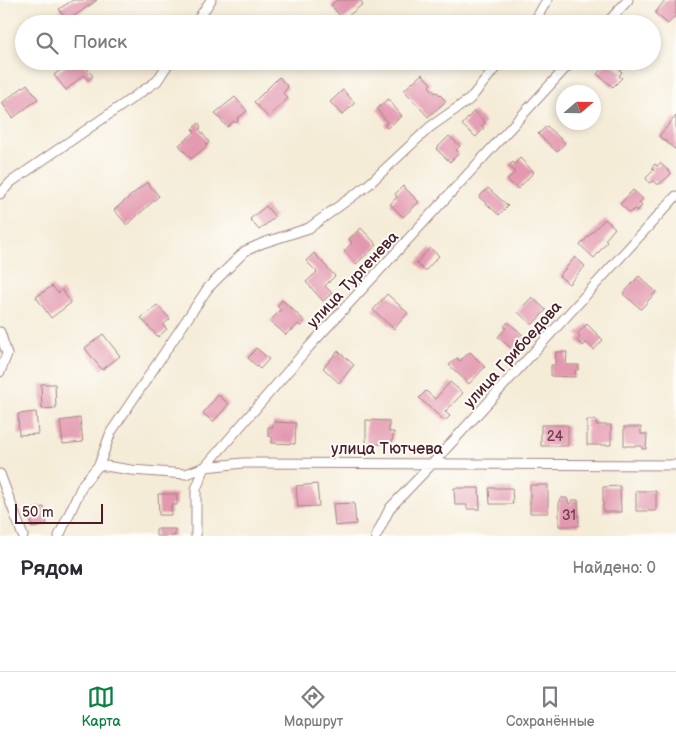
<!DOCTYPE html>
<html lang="ru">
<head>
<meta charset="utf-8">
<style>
	body { margin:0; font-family:"Balsamiq Sans",sans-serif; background:#f7f7f7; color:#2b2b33 }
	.compass { position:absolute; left:556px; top:85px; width:45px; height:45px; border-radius:50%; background:#fff; box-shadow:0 2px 8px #0003; rotate:70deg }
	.scale { position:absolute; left:15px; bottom:12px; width:88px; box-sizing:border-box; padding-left:5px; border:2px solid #4a1f2b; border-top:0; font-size:14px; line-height:18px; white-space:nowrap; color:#4a1f2b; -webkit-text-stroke:4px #fdfcf7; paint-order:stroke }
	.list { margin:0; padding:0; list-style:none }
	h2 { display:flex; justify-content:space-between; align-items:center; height:65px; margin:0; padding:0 20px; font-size:21px }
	h2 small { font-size:16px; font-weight:400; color:#7c7c81 }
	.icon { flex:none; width:28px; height:28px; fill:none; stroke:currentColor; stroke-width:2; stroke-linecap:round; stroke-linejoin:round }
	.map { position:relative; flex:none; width:676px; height:536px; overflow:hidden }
	.search { position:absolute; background:#fff; box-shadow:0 2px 8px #0003; left:15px; right:15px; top:15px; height:55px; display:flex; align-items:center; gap:12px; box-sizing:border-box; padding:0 18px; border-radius:28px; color:#7c7c81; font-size:19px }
	.sheet { height:135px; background:#fff }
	nav { display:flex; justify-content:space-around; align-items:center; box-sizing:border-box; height:70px; border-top:1px solid #e1e1e2; background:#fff; font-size:14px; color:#7c7c81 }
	nav a { display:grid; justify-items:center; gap:2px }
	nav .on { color:#0b8043 }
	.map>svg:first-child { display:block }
	.building { fill:#e398af }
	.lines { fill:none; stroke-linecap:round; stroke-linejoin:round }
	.street-casing { stroke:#a08682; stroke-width:11 }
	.street { stroke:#fff; stroke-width:9 }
	.labels { text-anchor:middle; stroke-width:4; stroke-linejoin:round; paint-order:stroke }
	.number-label { font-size:14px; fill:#703d4c }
	.street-label { font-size:16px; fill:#4a1f2b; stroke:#fdfcf7 }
</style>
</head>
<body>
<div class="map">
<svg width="676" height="536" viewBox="0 0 676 536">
	<rect width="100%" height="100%" fill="#fdfcf7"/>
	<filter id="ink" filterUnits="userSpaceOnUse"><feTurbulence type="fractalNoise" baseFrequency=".02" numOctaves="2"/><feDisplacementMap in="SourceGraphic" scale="10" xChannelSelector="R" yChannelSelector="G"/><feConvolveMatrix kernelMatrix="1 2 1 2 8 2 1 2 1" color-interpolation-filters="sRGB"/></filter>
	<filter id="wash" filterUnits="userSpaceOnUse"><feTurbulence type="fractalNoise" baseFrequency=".0096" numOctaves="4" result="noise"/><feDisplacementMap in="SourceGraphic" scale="20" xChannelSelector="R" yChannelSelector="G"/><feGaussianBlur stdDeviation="1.12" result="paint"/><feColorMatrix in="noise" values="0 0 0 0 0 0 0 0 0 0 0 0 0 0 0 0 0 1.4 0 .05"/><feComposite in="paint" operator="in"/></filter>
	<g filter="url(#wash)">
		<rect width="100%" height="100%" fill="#f5ecd8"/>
		<g id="blocks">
			<path class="building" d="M73,0H97L67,21L59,9Z
				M337,0H360L363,4L343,20L331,5Z
				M665,0H676V15L668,24L655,13Z
				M302,15L310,24H292Z
				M72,61H81L93,76L88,80L84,75L66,90L54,75Z
				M608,61L622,72L619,76L622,78L613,87L597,74Z
				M422,74L431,84L429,86L435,93L437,92L446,101L428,117L404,90Z
				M279,77L288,87L283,93L288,98L268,117L254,102Z
				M27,84L38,99L13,118L2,103Z
				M343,90L355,103L342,115L330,102Z
				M235,97L247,111L237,119L238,121L236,123L234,121L227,127L215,113Z
				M388,99L402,116L387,128L385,125L387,122L377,109Z
				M474,111L485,122L482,126L484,128L476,137L462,125Z
				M676,116V150L659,136Z
				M199,123L201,128L199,129L209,142L206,145L207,146L191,159L179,145L195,132L192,129Z
				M547,126L565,143L557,152L538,134Z
				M449,136L460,146L456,150L459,153L450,162L436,149Z
				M520,158L534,172L518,189L507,180L515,172L509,166L513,162L515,164Z
				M660,163L670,172L671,174L660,184H657L653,181L649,183L646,178L654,170L652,168L655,164L657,166Z
				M147,182L159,196L127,225L114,210Z
				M403,186L419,202L403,217L390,204L397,197L395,194Z
				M488,188L508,206L499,215L479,197Z
				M633,190L643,199L639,203L642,206L637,211L634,209L630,213L620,204Z
				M266,206L275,217L259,230L250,219Z
				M605,219L615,228L605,240L607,242L594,258L580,245Z
				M361,228L377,245L356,264L344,251L352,243L349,239Z
				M430,248L439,256L425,271L416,263Z
				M314,253L335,276L325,286L332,293L323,301L306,282L317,272L306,261Z
				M575,257L585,266L569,284L559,276Z
				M639,276L656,292L641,309L623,294Z
				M52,286L58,293L62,290L71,303L51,318L36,297Z
				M387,294L408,313L394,329L373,310Z
				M532,297L546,310L532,325L518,312Z
				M282,300L305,321L300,326L298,324L292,331L291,329L286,335L270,321L281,310L277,306Z
				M157,305L170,319L163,325L167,329L158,337L141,318Z
				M508,322L524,336L512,349L498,337L506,328L504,327Z
				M587,324L603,340L594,350L586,343L583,346L577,341L580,337L577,334Z
				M103,334L120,356L102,370L85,348Z
				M256,348L269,359L260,369L248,358Z
				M338,351L354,365L339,383L323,368Z
				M470,352L485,367L469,384L449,365L457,358L460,361Z
				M556,352H567L566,365H579L578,370H575V377L551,376V365H555Z
				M450,382L463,393L445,412L450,416L445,421L419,398L426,391L435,399Z
				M41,384H55L56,408L42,409Z
				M218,395L229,404L213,422L203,413Z
				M36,412L38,434L19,435L18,414Z
				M80,418L83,442L63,444L60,421Z
				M366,420L389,421V432H394L392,442H388V444H366Z
				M587,420H596V425H611V445H587Z
				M273,422L296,423L295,444L272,443V437L268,436V427H273Z
				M541,425H568V446H541Z
				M624,427H641V434H647L646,449H642V446H624Z
				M317,484L319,506L298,507L296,486Z
				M530,485H548V513H530Z
				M620,486L621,512H603V487Z
				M454,488H479L480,509H467V505H455Z
				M489,488H512L513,504H490Z
				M636,491H656V511H636Z
				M158,494H177V505H171V515H159Z
				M561,498H567L569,504H572V500H578L579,526H559V501Z
				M354,503L356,524L335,526L333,504Z
				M44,507L47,525L32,528L29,509Z
				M156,529H175V536H156Z"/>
		</g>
	</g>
	<g filter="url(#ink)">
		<use href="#blocks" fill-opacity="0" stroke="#a08682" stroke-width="1"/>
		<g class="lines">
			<g class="street-casing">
				<path id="street" d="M195,24L211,0
					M533,24L547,0
					M606,24L628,0
					M0,194L11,182L157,81L170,61
					M0,332L7,354L0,372
					M99,465L131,470L186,474L205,467L243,463L676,465
					M0,474L23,536
					M59,536L83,484L99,465L111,432L208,288L245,251L263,243L309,228L368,185L430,127L470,99L501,61
					M196,536V489L205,467L308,348L572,61
					M376,536L390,508L433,463L676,196"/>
			</g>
			<use href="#street" class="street"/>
		</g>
	</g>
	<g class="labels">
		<g class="number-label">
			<text x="555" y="441">24</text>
			<text x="569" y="520">31</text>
		</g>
		<g class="street-label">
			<text transform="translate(352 279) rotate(-47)" y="6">улица Тургенева</text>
			<text transform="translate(512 354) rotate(-48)" y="6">улица Грибоедова</text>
			<text x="387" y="454">улица Тютчева</text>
		</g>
	</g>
</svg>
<svg class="compass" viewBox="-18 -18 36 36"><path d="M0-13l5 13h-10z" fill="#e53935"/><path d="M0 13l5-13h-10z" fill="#7c7c81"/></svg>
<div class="scale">50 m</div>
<div class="search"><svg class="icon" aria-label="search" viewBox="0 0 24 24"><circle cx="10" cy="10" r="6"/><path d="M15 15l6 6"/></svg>Поиск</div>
</div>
<section class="sheet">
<h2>Рядом<small>Найдено: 0</small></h2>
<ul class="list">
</ul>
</section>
<nav>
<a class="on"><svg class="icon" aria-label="map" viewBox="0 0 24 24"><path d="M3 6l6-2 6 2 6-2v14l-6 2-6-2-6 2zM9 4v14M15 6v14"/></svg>Карта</a>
<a><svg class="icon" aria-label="directions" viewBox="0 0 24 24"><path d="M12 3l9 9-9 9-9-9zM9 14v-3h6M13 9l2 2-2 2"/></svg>Маршрут</a>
<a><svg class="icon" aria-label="saved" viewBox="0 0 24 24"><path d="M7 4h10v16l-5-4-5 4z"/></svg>Сохранённые</a>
</nav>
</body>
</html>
